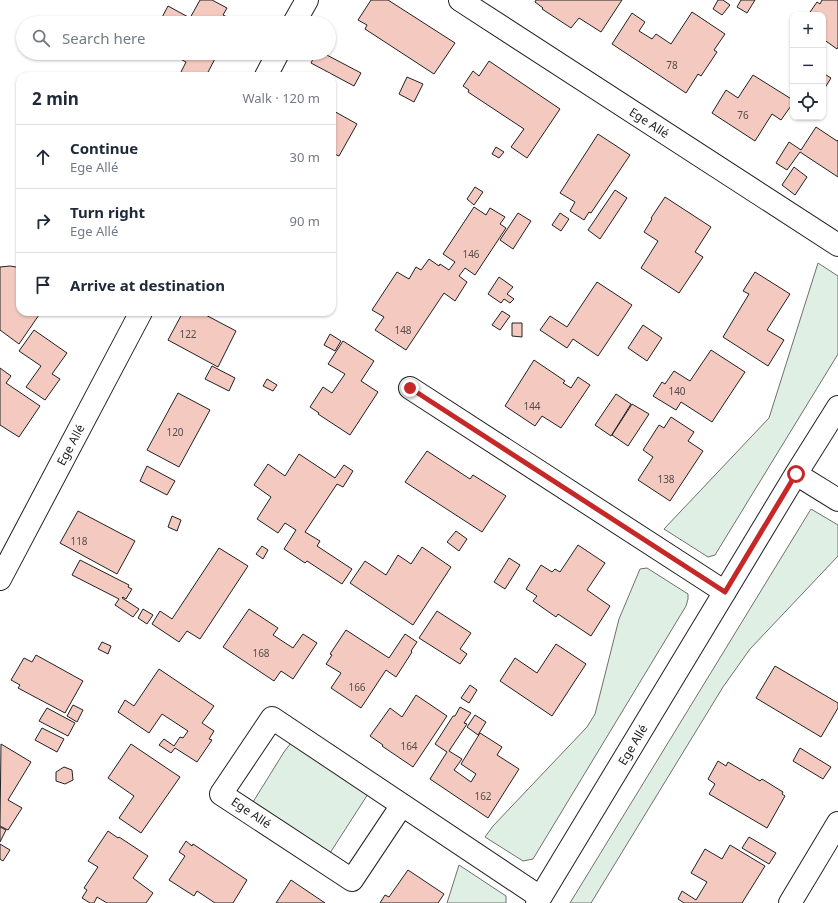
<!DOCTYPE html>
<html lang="en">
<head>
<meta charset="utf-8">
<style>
	body { margin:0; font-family:"Noto Sans",sans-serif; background:#f6f6f7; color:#1f2937 }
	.controls { position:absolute; right:12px; top:12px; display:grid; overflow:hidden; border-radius:8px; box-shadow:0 1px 3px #0004 }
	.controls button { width:36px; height:36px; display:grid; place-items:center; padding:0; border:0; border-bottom:1px solid #e0e1e3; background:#fff; color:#1f2937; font:20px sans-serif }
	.stop { position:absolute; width:12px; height:12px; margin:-9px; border:3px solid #c62828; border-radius:50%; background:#fff }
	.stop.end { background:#c62828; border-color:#fff; box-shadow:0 1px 4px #0008 }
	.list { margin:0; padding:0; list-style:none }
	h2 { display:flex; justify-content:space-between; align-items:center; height:52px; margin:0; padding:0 16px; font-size:17px }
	h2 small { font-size:13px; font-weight:400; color:#747a83 }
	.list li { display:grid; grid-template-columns:26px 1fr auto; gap:12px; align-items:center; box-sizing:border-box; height:64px; padding:0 16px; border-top:1px solid #e0e1e3 }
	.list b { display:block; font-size:15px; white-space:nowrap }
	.list p { margin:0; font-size:13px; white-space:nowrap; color:#747a83 }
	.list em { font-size:13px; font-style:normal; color:#747a83 }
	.icon { flex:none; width:22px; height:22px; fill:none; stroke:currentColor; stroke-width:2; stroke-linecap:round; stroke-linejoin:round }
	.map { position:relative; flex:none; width:838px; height:903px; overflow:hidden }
	.search { position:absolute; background:#fff; box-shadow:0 1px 3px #0004; left:16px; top:16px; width:320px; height:44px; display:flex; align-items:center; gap:10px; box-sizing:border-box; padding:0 14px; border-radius:22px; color:#747a83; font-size:15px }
	.panel { position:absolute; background:#fff; box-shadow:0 1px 3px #0004; left:16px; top:72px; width:320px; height:244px; border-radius:12px }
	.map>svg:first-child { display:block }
	.green { fill:#e0efe3; stroke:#6f6f6f }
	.building { fill:#f3c9c0; stroke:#222 }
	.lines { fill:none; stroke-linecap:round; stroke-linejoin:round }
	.minor-casing { stroke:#222; stroke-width:24 }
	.minor { stroke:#fff; stroke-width:22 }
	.route { stroke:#c62828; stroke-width:5 }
	.labels { text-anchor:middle; stroke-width:3; stroke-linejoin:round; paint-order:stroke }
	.number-label { font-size:10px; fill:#564c4a }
	.street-label { font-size:12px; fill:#222; stroke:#fff }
</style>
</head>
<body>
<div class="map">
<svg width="838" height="903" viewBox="0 0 838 903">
	<rect width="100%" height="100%" fill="#fff"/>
	<path class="green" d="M818,263L838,276V354L715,555L708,557L664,529L769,418Z
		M811,509L838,525V556L750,649L723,687L591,903H570Z
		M647,568L688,594V599L686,606L533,859L523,861L485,837L493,826L587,727L595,714L619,619L640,569Z
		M291,743L368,794L330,853L253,802L284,752Z
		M459,865L506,896V903H447Z"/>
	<path class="building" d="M200,0H212L227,8L223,15L235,21L234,23H159L168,6L190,18Z
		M371,0H388L455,43L434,74L365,29L367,25L358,20Z
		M536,0H622L601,32L579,18L571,28L542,9L543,8L535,2Z
		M718,0H723L730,5L722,15L713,9Z
		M741,0H755L747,13L737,7Z
		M822,0H838V47L837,49L823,39V15H808L817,2L820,4Z
		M692,12L725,34L714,50L717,52L701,76L698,74L686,93L612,44L632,13L645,22L639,31L652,39L656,34L671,44Z
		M169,53H218L206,76H179L186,62Z
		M316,53H323L361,73L354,86L311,63Z
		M489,61L560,109L527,158L511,147L524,129L468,92L469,90L463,86L473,71L479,76Z
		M823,73L831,78L823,91Z
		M753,75L793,100V103L781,120L772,114L755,141L712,113L726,90L738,98Z
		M407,77L423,84L414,102L399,94Z
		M332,110L357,124L339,156L332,153Z
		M816,127L837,141L838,140V177L800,152L787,170L776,163L789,142L801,150Z
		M598,134L630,155L591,213L589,212L584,220L570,211L575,202L560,193Z
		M496,147L504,152L499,158L492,154Z
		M794,167L807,177L795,195L782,185Z
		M475,187L483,192L474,205L467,199Z
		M615,190L627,198L600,239L588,230Z
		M665,197L711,227L695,252L703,257L679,293L641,268L658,241L644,232L652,219L651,218Z
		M474,207L486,215L490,208L505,217L500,224L506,228L475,275L465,268L459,276L467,282L455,301L444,293L406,350L375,330L384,317L372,310L397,272L409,279L416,267L421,270L429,259L439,266L440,264L449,270L455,262L443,254Z
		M518,213L531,221L513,249L500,240Z
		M560,213L569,219L561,231L552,225Z
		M10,266L16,267L20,269V312H41L19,344L0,330V267Z
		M755,272L790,294L767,330L784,340L768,366L723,337L749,294L743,291Z
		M499,277L513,287L507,294L514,299L510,303L504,299L501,303L488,294Z
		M597,282L632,305L598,356L573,339L567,348L540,330L550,316L567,327Z
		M502,311L510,316L500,330L492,325Z
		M183,312H200L236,331L218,367L168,340Z
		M512,323H522V337L512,336Z
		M643,325L662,338L647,361L628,348Z
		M34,330L67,353L52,374L60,379L45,400L26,387L41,366L19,351Z
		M330,334L341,341L335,351L324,345Z
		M343,341L374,361L361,381L378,392L350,435L318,414L319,413L310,407L323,387L332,393L345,374L328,364Z
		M711,350L745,372L712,422L681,402L676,410L653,396L662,382L665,384L674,371L690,381Z
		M534,360L565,381L563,383L571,388L578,377L590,385L561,428L542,416L535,426L505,406Z
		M212,366L235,378L229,391L205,379Z
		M0,368L11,376L6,383L40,406L19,437L0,425Z
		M267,379L277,385L273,391L263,386Z
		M178,393L210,410L179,467L147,450Z
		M616,394L631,404L611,436L595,425Z
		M632,404L649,414L628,446L612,435Z
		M671,417L694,432L688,441L703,451L670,501L638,480L653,457L643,450L659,425L664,428Z
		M427,451L470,479L473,475L506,496L482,532L405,482Z
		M299,454L335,478L344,465L353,471L343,487L337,484L305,532L320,541L317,546L352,569L342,584L307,561L305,563L284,549L296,530L285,523L278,533L257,519L271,497L254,485L268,464L285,476Z
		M147,466L175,481L167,495L140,481Z
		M78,511L135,541L117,574L60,543Z
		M172,516L181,520L177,531L168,527Z
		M456,531L467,539L459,551L447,542Z
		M578,545L605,563L587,590L610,606L591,636L558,614L556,617L533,601L537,596L526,589L541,565L552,572L555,569L560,572Z
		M262,546L268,550L263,559L256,554Z
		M422,547L451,567L413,625L350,583L365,561L386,575L398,555L411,564Z
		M219,548L248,566L200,639L187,631L179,642L152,624L160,611L172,619Z
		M509,558L520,565L505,589L494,582Z
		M80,560L129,585L128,587L132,589L126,599L123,597L122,598L139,609L133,617L115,605L119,599L72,575Z
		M143,609L153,615L147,624L138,618Z
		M249,609L278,628L273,635L293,648L303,634L317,643L293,679L281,671L274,681L223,647Z
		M437,611L471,633L460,649L467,654L460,664L419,638Z
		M346,630L389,658L405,634L417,642L411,651L412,652L396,677L386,670L361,708L331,688L341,673L326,664L332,655L330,654Z
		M102,642L111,646L108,654L98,649Z
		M556,644L586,664L552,716L500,681L515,658L537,673Z
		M36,655L83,681L65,713L18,688L20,685L11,680L24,658L32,662Z
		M775,666L838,703V708L821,737L756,698Z
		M159,669L214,706L202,723L214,731L209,739L212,740L197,762L175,748L171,753L159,745L164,739L174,746L180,737L183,738L188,731L162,714L149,733L118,712L125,700L134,706Z
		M470,685L477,690L469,703L461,698Z
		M416,695L447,716L413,767L382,746L383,745L370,736L390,708L402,717Z
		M73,705L83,710L77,722L67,716Z
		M460,707L471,713L464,723L467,724L449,751L462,759L454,770L471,782L476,774L461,764L480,733L502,747L497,755L519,769L488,818L430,779L447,752L435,744L453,716H455Z
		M47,708L75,723L68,736L39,721Z
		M475,715L486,722L478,735L467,727Z
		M42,728L64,739L57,752L35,740Z
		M1,744L31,762L8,800L22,808L8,830L0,826Z
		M131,744L180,777L141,833L119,818L134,796L108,778Z
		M800,748L831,767L823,779L793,761Z
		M718,761L726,766L728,762L760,781L762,779L783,792L782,794L785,796L767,828L709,794L715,784L708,779Z
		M64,767L72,770L73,780L65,784L56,781V772Z
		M0,827L6,830L0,842Z
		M108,831L118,838L119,837L148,856L133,878L153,893L146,903H107L97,897L94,903H90L82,898L87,890L84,888L98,867L88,861Z
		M749,837L776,853L769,864L742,848Z
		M186,841L192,846L193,844L247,880L233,903H215L197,891L194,896L169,880L185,856L179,852Z
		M0,844L10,850L3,861L0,859Z
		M730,845L765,866L742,903H684L678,899L682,891L696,900L707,882L691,873L705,849L722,859Z
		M408,870L444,894L438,903H380L385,895L389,897Z
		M291,880L325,903H276Z"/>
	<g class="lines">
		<g class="minor-casing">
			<path id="minor" d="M460,0L838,245
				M294,23L307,0
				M266,76L278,53
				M410,388L725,592
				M796,474L838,500
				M0,579L141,312
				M402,805L352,880L221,794L272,718L540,897
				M537,903L796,474L838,407
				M790,903L838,823"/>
		</g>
		<use href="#minor" class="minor"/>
	</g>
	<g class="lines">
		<path class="route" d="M410,388L725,592L796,474"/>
	</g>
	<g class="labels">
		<g class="number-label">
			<text x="672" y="69">78</text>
			<text x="743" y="119">76</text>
			<text x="471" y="258">146</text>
			<text x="403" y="334">148</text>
			<text x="188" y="338">122</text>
			<text x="677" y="395">140</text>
			<text x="532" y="410">144</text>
			<text x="175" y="436">120</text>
			<text x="666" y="483">138</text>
			<text x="79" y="545">118</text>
			<text x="261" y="657">168</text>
			<text x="357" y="691">166</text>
			<text x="409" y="750">164</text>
			<text x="483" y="800">162</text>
		</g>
		<g class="street-label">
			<text transform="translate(649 123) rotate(33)" y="4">Ege Allé</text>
			<text transform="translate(71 445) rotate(-62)" y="4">Ege Allé</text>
			<text transform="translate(633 745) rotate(-59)" y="4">Ege Allé</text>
			<text transform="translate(251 813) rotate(34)" y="4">Ege Allé</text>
		</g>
	</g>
</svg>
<div class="controls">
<button>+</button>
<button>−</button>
<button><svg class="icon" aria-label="locate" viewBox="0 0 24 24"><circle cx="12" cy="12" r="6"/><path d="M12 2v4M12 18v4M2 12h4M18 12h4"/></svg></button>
</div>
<div class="stop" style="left:796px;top:474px"></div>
<div class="stop end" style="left:410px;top:388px"></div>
<div class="search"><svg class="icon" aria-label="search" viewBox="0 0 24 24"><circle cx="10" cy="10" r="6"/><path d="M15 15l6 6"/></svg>Search here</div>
<section class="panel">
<h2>2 min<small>Walk · 120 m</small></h2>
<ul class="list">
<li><svg class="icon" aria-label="ahead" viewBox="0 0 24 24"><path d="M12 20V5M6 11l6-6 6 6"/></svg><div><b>Continue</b><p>Ege Allé</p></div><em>30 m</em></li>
<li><svg class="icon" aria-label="right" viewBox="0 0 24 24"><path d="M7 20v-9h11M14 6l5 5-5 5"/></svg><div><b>Turn right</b><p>Ege Allé</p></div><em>90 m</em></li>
<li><svg class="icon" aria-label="arrive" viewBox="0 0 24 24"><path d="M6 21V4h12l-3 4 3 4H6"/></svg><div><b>Arrive at destination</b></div></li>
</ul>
</section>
</div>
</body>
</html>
